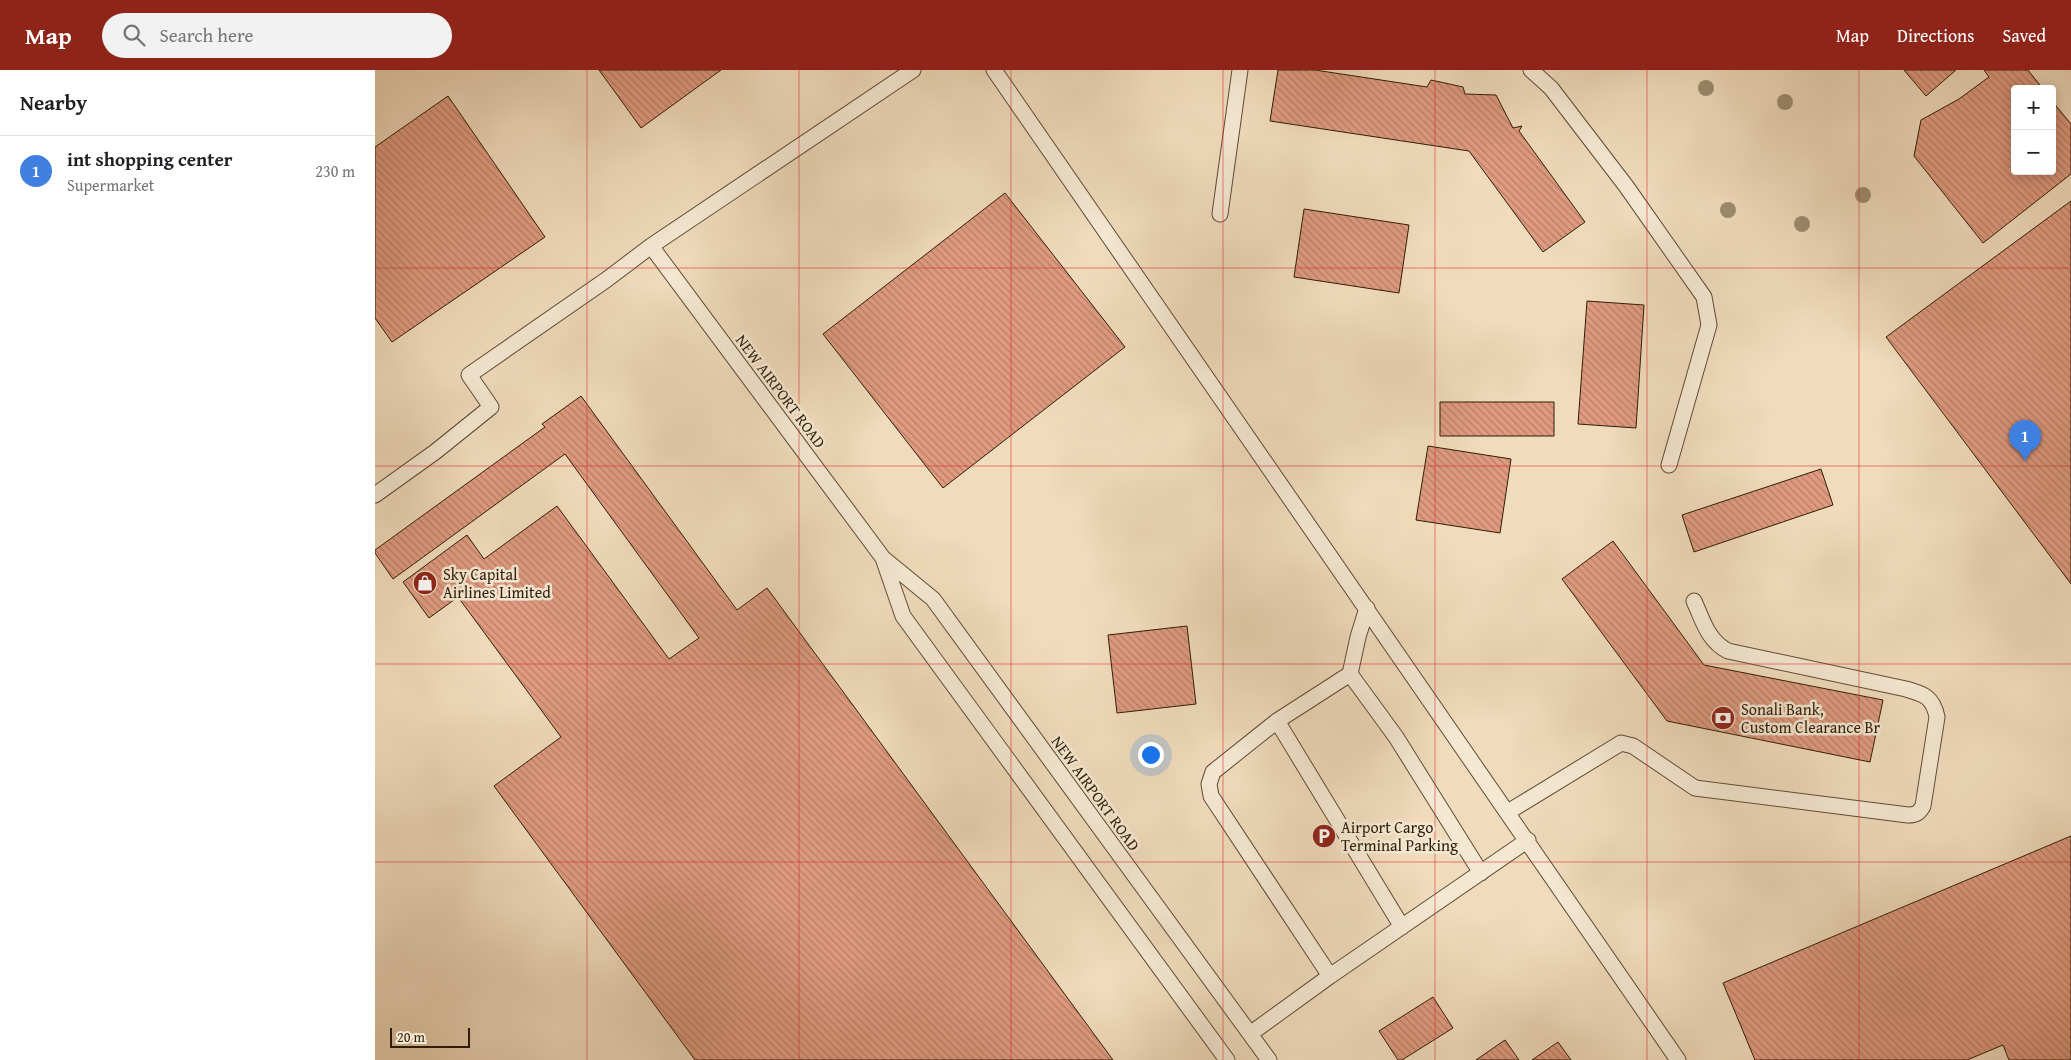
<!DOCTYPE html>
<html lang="en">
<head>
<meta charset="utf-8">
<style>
	body { margin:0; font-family:"Gentium Book Plus",serif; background:#f2f2f2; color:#202124 }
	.controls { position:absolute; right:15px; top:15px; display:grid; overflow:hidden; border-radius:5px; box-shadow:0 2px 12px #0003 }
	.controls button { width:45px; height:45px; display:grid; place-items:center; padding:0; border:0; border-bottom:1px solid #e0e0e0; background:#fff; color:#202124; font:25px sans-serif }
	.scale { position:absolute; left:15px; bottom:12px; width:80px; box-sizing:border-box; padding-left:5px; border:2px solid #2f1d07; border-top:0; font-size:14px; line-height:18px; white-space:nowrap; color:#2f1d07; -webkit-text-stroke:4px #f5e8d3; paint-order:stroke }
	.you { position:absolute; left:775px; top:684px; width:18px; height:18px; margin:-12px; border:4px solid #fff; border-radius:50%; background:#1a73e8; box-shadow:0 0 0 8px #1a73e833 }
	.badge { display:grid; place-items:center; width:32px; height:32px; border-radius:50%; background:#8f2418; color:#fff; font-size:16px; font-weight:700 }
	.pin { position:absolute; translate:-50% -41px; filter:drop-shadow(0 1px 2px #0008) }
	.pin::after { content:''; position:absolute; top:26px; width:18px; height:15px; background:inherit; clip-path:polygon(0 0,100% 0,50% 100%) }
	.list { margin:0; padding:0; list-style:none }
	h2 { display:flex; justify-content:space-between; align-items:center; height:65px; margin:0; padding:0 20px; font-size:21px }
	h2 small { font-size:16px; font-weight:400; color:#757577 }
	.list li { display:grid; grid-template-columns:32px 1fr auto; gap:15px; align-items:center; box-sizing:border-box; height:70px; padding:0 20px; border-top:1px solid #e0e0e0 }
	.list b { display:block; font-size:19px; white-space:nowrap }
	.list p { margin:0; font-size:16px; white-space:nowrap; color:#757577 }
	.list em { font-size:16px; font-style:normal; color:#757577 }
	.icon { flex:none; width:28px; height:28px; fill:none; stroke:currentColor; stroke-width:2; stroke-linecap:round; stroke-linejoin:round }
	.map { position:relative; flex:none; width:1696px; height:990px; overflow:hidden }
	header { display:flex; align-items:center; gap:30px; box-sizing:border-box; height:70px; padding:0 25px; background:#8f2418; color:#fff }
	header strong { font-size:24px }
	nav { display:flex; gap:28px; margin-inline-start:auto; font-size:18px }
	.search { width:350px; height:45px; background:#f2f2f2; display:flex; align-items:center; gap:12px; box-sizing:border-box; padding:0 18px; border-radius:28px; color:#757577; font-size:19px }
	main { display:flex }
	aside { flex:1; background:#fff }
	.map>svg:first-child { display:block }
	.building { fill:url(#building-back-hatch); stroke:#2f1d07 }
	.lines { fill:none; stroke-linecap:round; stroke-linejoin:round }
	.service-casing { stroke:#5f4c34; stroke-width:17 }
	.service { stroke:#f5e8d3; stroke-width:15 }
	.tree { fill:#9c8d70 }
	.grid { fill:none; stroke:#d62828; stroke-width:1; stroke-opacity:0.55 }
	.labels { text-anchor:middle; stroke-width:5; stroke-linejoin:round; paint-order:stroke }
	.street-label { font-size:16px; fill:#2f1d07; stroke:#f5e8d3 }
	.poi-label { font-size:16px; fill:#2f1d07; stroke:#f5e8d3; text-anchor:start }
</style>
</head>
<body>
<header>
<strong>Map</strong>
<div class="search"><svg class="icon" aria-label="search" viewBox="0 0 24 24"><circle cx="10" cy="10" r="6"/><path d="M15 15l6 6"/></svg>Search here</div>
<nav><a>Map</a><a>Directions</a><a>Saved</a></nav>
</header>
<main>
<aside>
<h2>Nearby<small></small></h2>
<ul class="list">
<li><span class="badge" style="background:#3f7fe0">1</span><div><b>int shopping center</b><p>Supermarket</p></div><em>230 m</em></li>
</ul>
</aside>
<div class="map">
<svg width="1696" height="990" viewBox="0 0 1696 990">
	<defs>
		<pattern id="building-back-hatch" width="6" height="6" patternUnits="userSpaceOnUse" patternTransform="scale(1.25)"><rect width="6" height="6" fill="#e09b80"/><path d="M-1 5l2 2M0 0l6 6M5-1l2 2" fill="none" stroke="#b67e67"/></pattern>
	</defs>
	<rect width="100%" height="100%" fill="#f0dbbc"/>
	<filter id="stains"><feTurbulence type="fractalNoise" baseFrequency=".004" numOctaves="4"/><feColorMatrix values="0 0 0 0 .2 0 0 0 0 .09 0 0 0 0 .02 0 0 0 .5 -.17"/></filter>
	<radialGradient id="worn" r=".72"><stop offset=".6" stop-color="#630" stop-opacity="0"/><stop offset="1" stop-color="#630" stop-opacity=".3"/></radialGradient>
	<path class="building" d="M224,0H346L266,58Z
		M903,0H940L1052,17L1056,10L1088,17L1090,24L1121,25L1138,58L1147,56L1144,61L1210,152L1168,182L1094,81L895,51Z
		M1529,0H1581L1551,26Z
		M1609,0H1653L1668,19H1640V101H1677V31L1696,54V104L1608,173L1539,86L1546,50L1584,29L1614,7Z
		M73,26L170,167L17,272L0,248V77Z
		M630,123L750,277L568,418L448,264Z
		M1696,131V514L1511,267Z
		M929,139L1034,155L1024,223L919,207Z
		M1212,231L1269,235L1261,358L1203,354Z
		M206,326L362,540L392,518L738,990H320L119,716L186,667L83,527L54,548L28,512L92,465L109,489L182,436L294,589L324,568L190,384L18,509L0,483V480L170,357L167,354Z
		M1065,332H1179V366H1065Z
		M1053,376L1136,389L1125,463L1041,450Z
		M1446,399L1458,435L1319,482L1307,445Z
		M1238,471L1329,595L1508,630L1495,692L1292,651L1187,509Z
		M812,556L821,634L742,643L733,565Z
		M1696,766V990H1634L1628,975L1592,990H1380L1348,913Z
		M1058,927L1078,958L1027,990H1023L1004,961Z
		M1130,970L1144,990H1101Z
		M1183,972L1196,990H1157Z"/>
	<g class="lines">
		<g class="service-casing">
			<path id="service" d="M619,0L1303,990
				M1156,0L1176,18L1251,116L1329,227L1334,255L1294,395
				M845,144L865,0
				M276,176L508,488L558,529L894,990
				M0,425L60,382L116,337L94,305L231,210L276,176L538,0
				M508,488L528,546L852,990
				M975,604L983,567L992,538
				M902,651L1027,857
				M1133,742L1246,673L1258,676L1320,718L1533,745C1541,745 1544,743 1548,736L1562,647C1558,627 1549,624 1531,619L1353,581C1333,571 1328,551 1319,531
				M955,906L836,726L834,714L838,702L902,651L975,604L1021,667L1106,803
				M875,964L955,906L1153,770"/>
		</g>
		<use href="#service" class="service"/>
	</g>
	<g class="tree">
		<circle cx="1331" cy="18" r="8"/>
		<circle cx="1410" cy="32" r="8"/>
		<circle cx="1488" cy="125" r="8"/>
		<circle cx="1353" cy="140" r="8"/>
		<circle cx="1427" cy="154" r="8"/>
	</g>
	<path class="grid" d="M212,0V990M424,0V990M636,0V990M848,0V990M1060,0V990M1272,0V990M1484,0V990M0,198H1696M0,396H1696M0,594H1696M0,792H1696"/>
	<defs>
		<g id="shop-disc" transform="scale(1.25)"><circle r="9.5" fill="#8f2418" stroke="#f5e8d3"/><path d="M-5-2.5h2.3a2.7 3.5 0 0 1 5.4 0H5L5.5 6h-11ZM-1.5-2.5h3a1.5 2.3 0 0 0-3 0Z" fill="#fff"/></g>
		<g id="bank-disc" transform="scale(1.25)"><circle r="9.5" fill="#8f2418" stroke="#f5e8d3"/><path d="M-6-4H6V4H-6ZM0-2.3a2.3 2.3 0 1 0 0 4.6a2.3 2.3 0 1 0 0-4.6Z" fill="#fff"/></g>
		<g id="parking-disc" transform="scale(1.25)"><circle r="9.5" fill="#8f2418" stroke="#f5e8d3"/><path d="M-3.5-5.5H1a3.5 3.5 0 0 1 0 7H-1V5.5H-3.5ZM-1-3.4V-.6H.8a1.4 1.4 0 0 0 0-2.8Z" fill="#fff"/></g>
	</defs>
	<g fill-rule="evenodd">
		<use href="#shop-disc" x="50" y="513"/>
		<use href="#bank-disc" x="1348" y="648"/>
		<use href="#parking-disc" x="949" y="766"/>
	</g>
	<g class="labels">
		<g class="street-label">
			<text transform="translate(406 321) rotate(53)" y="6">NEW AIRPORT ROAD</text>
			<text transform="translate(721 723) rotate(54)" y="6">NEW AIRPORT ROAD</text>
		</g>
		<g class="poi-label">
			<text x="68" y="510">Sky Capital<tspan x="68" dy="18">Airlines Limited</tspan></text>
			<text x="1366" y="645">Sonali Bank,<tspan x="1366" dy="18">Custom Clearance Br</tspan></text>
			<text x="966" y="763">Airport Cargo<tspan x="966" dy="18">Terminal Parking</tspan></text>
		</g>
	</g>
	<rect width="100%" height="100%" filter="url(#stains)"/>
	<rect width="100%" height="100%" fill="url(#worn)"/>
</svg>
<div class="controls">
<button>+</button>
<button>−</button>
</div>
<div class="scale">20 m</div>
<div class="you"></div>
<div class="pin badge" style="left:1650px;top:391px;background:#3f7fe0">1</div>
</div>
</main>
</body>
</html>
